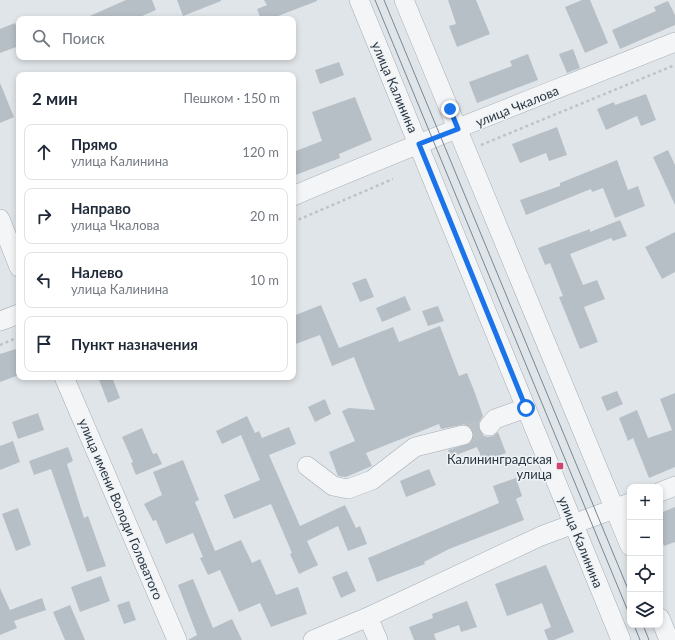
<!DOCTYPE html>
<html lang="ru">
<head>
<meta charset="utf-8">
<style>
	body { margin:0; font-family:Lato,sans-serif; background:#f6f6f7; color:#1f2937 }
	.controls { position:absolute; right:12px; bottom:12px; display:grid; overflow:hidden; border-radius:8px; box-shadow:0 2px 6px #0003 }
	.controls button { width:36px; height:36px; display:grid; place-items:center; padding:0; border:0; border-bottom:1px solid #e0e1e3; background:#fff; color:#1f2937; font:20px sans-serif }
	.stop { position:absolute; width:12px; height:12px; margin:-9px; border:3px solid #1a73e8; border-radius:50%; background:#fff }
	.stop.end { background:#1a73e8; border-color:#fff; box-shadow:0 1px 4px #0008 }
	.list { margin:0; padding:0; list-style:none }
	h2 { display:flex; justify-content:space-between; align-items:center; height:52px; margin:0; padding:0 16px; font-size:17px }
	h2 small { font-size:13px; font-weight:400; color:#747a83 }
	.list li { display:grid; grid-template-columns:26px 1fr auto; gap:12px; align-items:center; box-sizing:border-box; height:56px; margin:0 8px 8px; padding:0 8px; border:1px solid #e0e1e3; border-radius:8px }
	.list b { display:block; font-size:15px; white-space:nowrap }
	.list p { margin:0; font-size:13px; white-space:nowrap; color:#747a83 }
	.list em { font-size:13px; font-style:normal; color:#747a83 }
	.icon { flex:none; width:22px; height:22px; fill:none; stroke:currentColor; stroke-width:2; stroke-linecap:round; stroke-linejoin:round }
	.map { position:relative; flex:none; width:675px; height:640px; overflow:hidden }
	.search { position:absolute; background:#fff; box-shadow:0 2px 6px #0003; left:16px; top:16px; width:280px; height:44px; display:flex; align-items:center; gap:10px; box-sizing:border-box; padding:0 14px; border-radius:8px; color:#747a83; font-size:15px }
	.panel { position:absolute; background:#fff; box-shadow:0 2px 6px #0003; left:16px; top:72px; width:280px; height:308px; border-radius:8px }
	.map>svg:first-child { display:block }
	.building { fill:#b7bfc6 }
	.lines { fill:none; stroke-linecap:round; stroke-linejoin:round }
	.minor-tunnel { stroke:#bbc2c7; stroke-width:19; stroke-dasharray:19 10; stroke-linecap:butt }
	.minor-casing { stroke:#a5adb3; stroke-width:20 }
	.path { stroke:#bec3c7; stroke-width:2.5; stroke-dasharray:3 3; stroke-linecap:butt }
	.minor { stroke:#f3f5f7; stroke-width:19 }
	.tram { stroke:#798792; stroke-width:1 }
	.route { stroke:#1a73e8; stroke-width:5 }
	.poi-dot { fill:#ce4570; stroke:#eff3f6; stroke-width:1.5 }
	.labels { text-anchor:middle; stroke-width:3; stroke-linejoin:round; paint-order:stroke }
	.street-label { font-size:13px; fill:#293540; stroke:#eff3f6 }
	.poi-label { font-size:13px; fill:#293540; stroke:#eff3f6; text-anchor:end }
</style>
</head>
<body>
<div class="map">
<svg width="675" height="640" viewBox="0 0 675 640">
	<rect width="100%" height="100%" fill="#e0e5e9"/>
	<path class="building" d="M126,0H152L156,10L135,19H83Z
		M177,0H221V1L183,16Z
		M264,0H317V1L278,16L280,19H261L257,9L267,5Z
		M448,0H476L490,34L457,47L449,26L456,24Z
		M582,0H590L608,43L585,53L565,7Z
		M668,1L675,15V25L620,49L612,30L656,11L654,7Z
		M15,23L19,34V46L0,53V29Z
		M573,49L580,68L567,73L559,54Z
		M528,54L538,80L477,103L469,82L512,66L510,61Z
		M339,62L344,75L320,84L315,70Z
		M0,83L14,117L0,123Z
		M646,94L656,120L641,126L637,116L606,130L597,109L614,102L615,105Z
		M355,97L372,140L339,154L340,158L293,176V152L322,141L312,112Z
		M557,127L567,155L549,161L546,153L520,163L512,144Z
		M668,150L675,165V205L653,157Z
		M617,160L628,190L638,186L645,206L615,218L603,188L592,192L591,189L526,215L520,200L560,186V183Z
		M620,220L627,236L613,241L611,238L570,254L583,285L597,280L605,299L584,307L598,342L580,349L559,297L563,296L550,263L545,265L538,248L590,229V232Z
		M675,232V272L662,279L645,247Z
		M366,278L374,297L360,302L352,283Z
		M405,296L411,310L382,322L376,308Z
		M321,305L339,348L393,327L399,342L440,326L459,376L467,373L475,393L483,416L478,424L479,430L482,435L487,437L493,436L498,432L506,453L483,461L477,447L451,457L448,450L470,443L473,438L474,432L471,427L466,424L441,429L439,424L366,453L372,466L346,477L338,476L329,452L355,441L342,411L349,408L375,410L354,357L332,366L320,335L293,345V316Z
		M438,306L444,321L428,326L422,311Z
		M19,348V375L0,382V354Z
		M98,377H112L120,398L108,403Z
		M617,391L623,404L607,411L601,397Z
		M675,393V467L649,478L633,438L628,441L619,418L637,410L648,438L672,430L660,399Z
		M325,399L331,414L315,422L308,407Z
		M38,413L44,430L18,439L12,422Z
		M247,416L255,433L259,431L262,438L289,427L296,444L269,455L300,526L345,505L356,528L360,526L367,544L348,551L338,526L307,541L318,565L299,574L290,554L292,553L271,504L234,519L224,495L260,480L241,435L222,444L216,431Z
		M142,428L153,454L157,453L162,464L136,475L131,463L133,462L122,437Z
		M13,441L20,462L0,470V446Z
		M68,447L73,461L67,464L84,518L88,516L106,566L87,572L51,469L34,475L29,461Z
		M183,460L199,500L195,502L215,551L241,540L252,563L260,559L276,595L298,587L307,614L271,627L260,603L239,612L220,570L208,575L200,558L203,557L193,533L166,544L156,520L153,521L144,504L162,495L153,472Z
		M429,469L436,485L406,497L400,481Z
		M516,478L522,496L516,499L524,520L449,549L424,562L425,564L377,582L368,558L499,503L493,486Z
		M675,507V542L664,546L660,536V513Z
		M18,508L31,545L16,551L2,514Z
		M546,565L574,632L554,640H548L544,630L551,627L542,603L507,616L495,584Z
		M347,571L356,591L341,598L332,577Z
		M101,576L110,601L80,612L71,587Z
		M193,579L213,628L232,619L242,640H188L197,635L178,585Z
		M0,588L10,610L42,598L46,610L14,621L17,628L0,635Z
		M129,601L136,620L124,624L117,605Z
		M467,601L477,627L461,632L459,625L434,634L436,640H414L409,627L433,618L432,614Z
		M70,605L85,640H65L53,612Z"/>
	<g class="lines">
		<path class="minor-tunnel" d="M463,435L489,426"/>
		<g class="minor-casing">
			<path id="minor" d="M359,0L621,640
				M404,0L630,546
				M293,196C419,142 548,93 675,42
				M0,219L19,267
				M0,321L19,314
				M64,377L177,640
				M489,426L495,419L526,408
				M307,466L333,486L348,489L372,480L415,447L463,435
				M660,492L675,486
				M368,617L378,640
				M660,618L669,640
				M313,640L368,617L541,536L630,503"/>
		</g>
		<path class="path" d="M481,145L675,65
			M293,222L393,179
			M0,345L19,337"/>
		<use href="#minor" class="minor"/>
		<path class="tram" d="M375,0L630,616
			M384,0L630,594
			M634,625L640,640
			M643,625L649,640"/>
	</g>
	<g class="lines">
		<path class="route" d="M450,109L458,129L419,144L526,408"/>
	</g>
	<rect class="poi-dot" x="556" y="462" width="8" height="8" rx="2"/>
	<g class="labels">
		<g class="street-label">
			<text transform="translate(395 87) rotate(67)" y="5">улица Калинина</text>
			<text transform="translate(517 106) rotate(-22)" y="5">улица Чкалова</text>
			<text transform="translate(121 509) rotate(67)" y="5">улица имени Володи Головатого</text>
			<text transform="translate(581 542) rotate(68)" y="5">улица Калинина</text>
		</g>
		<g class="poi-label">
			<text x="552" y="464">Калининградская<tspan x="552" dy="15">улица</tspan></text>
		</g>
	</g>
</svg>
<div class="controls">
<button>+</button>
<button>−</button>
<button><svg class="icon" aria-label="locate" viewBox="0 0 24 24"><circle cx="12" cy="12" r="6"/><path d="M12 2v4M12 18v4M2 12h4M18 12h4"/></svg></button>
<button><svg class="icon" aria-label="layers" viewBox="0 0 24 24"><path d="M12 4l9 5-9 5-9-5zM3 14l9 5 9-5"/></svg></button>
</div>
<div class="stop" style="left:526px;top:408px"></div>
<div class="stop end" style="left:450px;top:109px"></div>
<div class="search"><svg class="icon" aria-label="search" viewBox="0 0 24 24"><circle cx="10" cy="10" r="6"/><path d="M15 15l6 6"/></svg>Поиск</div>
<section class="panel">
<h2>2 мин<small>Пешком · 150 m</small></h2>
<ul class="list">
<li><svg class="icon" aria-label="ahead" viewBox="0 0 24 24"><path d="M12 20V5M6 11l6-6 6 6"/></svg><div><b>Прямо</b><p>улица Калинина</p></div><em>120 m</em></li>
<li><svg class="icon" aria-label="right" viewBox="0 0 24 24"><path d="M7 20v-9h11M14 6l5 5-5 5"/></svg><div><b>Направо</b><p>улица Чкалова</p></div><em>20 m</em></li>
<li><svg class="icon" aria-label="left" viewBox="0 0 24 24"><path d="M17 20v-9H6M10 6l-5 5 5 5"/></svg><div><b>Налево</b><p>улица Калинина</p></div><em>10 m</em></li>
<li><svg class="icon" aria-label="arrive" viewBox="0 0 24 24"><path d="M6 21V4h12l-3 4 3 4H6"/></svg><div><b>Пункт назначения</b></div></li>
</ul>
</section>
</div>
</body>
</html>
